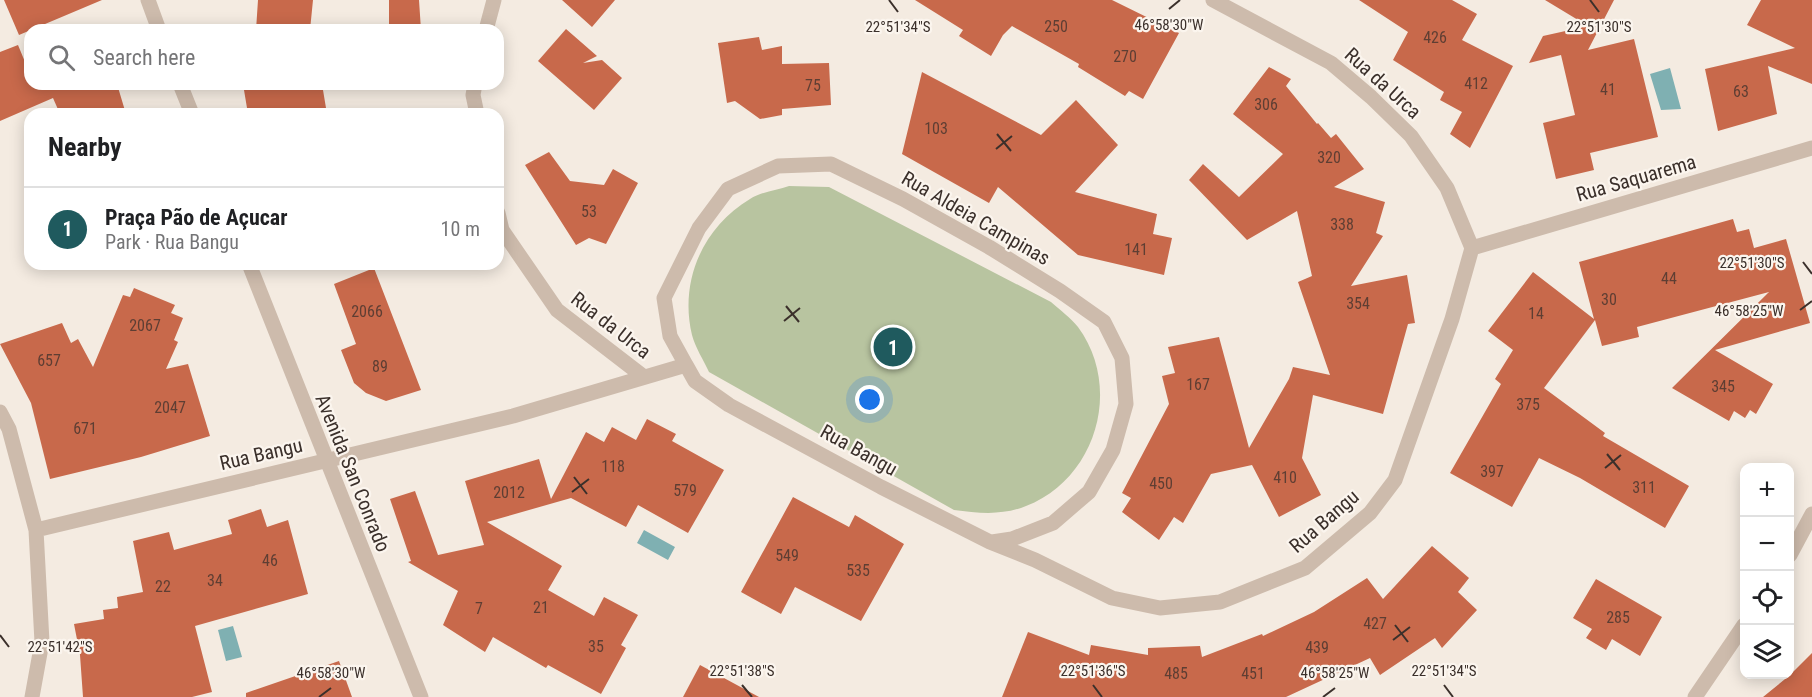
<!DOCTYPE html>
<html lang="en">
<head>
<meta charset="utf-8">
<style>
	body { margin:0; font-family:"Roboto Condensed",sans-serif; background:#f2f2f2; color:#202124 }
	.controls { position:absolute; right:18px; bottom:18px; display:grid; overflow:hidden; border-radius:12px; box-shadow:0 3px 15px #0003 }
	.controls button { width:54px; height:54px; display:grid; place-items:center; padding:0; border:0; border-bottom:2px solid #e0e0e0; background:#fff; color:#202124; font:30px sans-serif }
	.you { position:absolute; left:870px; top:400px; width:21px; height:21px; margin:-15px; border:4px solid #fff; border-radius:50%; background:#1a73e8; box-shadow:0 0 0 9px #1a73e833 }
	.badge { display:grid; place-items:center; width:39px; height:39px; border-radius:50%; background:#1f5a5e; color:#fff; font-size:20px; font-weight:700 }
	.pin { position:absolute; translate:-50% -50%; border:3px solid #fff; box-shadow:0 2px 6px #0006 }
	.list { margin:0; padding:0; list-style:none }
	h2 { display:flex; justify-content:space-between; align-items:center; height:78px; margin:0; padding:0 24px; font-size:26px }
	h2 small { font-size:20px; font-weight:400; color:#757577 }
	.list li { display:grid; grid-template-columns:39px 1fr auto; gap:18px; align-items:center; box-sizing:border-box; height:84px; padding:0 24px; border-top:2px solid #e0e0e0 }
	.list b { display:block; font-size:22px; white-space:nowrap }
	.list p { margin:0; font-size:20px; white-space:nowrap; color:#757577 }
	.list em { font-size:20px; font-style:normal; color:#757577 }
	.icon { flex:none; width:33px; height:33px; fill:none; stroke:currentColor; stroke-width:2; stroke-linecap:round; stroke-linejoin:round }
	.map { position:relative; flex:none; width:1812px; height:697px; overflow:hidden }
	.search { position:absolute; background:#fff; box-shadow:0 3px 15px #0003; left:24px; top:24px; width:480px; height:66px; display:flex; align-items:center; gap:15px; box-sizing:border-box; padding:0 21px; border-radius:18px; color:#757577; font-size:22px }
	.panel { position:absolute; background:#fff; box-shadow:0 3px 15px #0003; left:24px; top:108px; width:480px; height:162px; border-radius:18px }
	.map>svg:first-child { display:block }
	.green { fill:#b8c4a0 }
	.water { fill:#7fb0b2 }
	.building { fill:#c8694b }
	.lines { fill:none; stroke-linecap:round; stroke-linejoin:round }
	.minor { stroke:#cdbbac; stroke-width:15 }
	.ticks { fill:none; stroke:#3b302b; stroke-width:2 }
	.labels { text-anchor:middle; stroke-width:4.5; stroke-linejoin:round; paint-order:stroke }
	.number-label { font-size:16px; fill:#5e3e33 }
	.street-label { font-size:20px; fill:#3b302b; stroke:#fbf5ee }
	.ticks-label { font-size:15px; text-anchor:middle; fill:#3b302b; stroke:#fbf5ee; stroke-width:4.5; stroke-linejoin:round; paint-order:stroke }
</style>
</head>
<body>
<div class="map">
<svg width="1812" height="697" viewBox="0 0 1812 697">
	<rect width="100%" height="100%" fill="#f4ebe1"/>
	<path class="green" d="M789,186L829,187L1051,302C1060,310 1071,318 1078,327C1123,388 1096,479 1026,506C1002,516 978,513 954,510L709,372C704,361 695,347 692,335C679,281 703,227 750,199C761,192 777,190 789,186Z"/>
	<path class="water" d="M1670,68L1681,109L1661,110L1650,74Z
		M644,530L675,547L668,560L637,543Z
		M233,626L242,657L226,661L218,630Z"/>
	<path class="building" d="M4,0H102L19,35Z
		M258,0H313L310,30H256Z
		M389,0H419L421,30H389Z
		M562,0H615L592,27Z
		M915,0H1112L1179,33L1143,99L1129,91L1125,96L1078,67L1079,64L1012,26L1003,35L991,56L959,36L963,30Z
		M1359,0H1452L1477,14L1462,40L1513,66L1470,148L1450,134L1462,112L1440,100L1444,92L1393,60L1408,32Z
		M1545,0H1614L1588,50L1634,39L1658,137L1590,153L1594,170L1556,179L1543,123L1575,115L1561,55L1529,63L1543,36L1588,26Z
		M1761,0H1812V84L1768,66L1777,114L1718,131L1705,69L1795,48L1747,25Z
		M566,29L597,56L583,63L602,60L622,78L594,110L538,61Z
		M759,37L762,50L782,46V64L829,63L831,105L782,109V115L760,119L735,101L727,103L718,43Z
		M18,45L30,74V84H117L126,114H60L53,98L0,121V52Z
		M1269,67L1291,79L1286,86L1317,124L1318,123L1331,138L1336,134L1364,169L1334,187L1385,202L1376,233L1383,236L1351,286L1407,275L1415,323L1408,324L1383,414L1313,395L1302,458L1321,495L1279,517L1252,465L1211,474L1183,523L1174,517L1159,540L1122,512L1131,498L1122,493L1169,404L1162,376L1175,373L1168,347L1219,337L1249,448L1289,379L1293,367L1330,375L1298,282L1312,276L1297,211L1247,240L1189,180L1203,164L1239,197L1283,154L1233,114Z
		M922,72L1041,135L1076,100L1118,145L1075,192L1157,214L1153,234L1172,238L1164,275L1078,255L998,187L989,203L902,154Z
		M283,84H322L327,114H248L244,90Z
		M549,152L570,181L604,185L613,169L638,183L606,244L589,238L576,245L525,165Z
		M1733,219L1737,232L1749,229L1754,248L1786,239L1810,323L1715,350L1773,384L1756,414L1750,410L1745,418L1734,411L1729,421L1672,388L1769,292L1637,327L1639,337L1602,346L1595,320L1544,388L1605,433L1603,436L1689,486L1665,528L1580,478L1539,458L1512,507L1450,473L1501,384L1495,379L1513,350L1488,331L1533,272L1594,319L1579,262Z
		M374,268L421,390L386,401L366,393L354,383L341,350L356,344L334,284Z
		M134,288L175,305L171,313L183,318L174,340L178,342L166,369L188,364L210,436L141,457L50,479L31,403L0,344L62,323L71,343L78,339L93,367L123,295L130,297Z
		M647,419L676,434L672,441L724,470L688,533L638,505L626,527L571,498L487,522L562,566L548,590L594,616L604,597L638,615L621,645L626,648L601,694L548,665L546,668L493,637L485,652L443,625L458,591L408,562L411,561L390,499L415,491L438,555L484,545L465,481L539,459L551,499L586,432L604,442L612,427L636,440Z
		M793,497L849,527L855,515L904,544L861,621L795,587L781,614L741,592Z
		M261,509L267,527L288,520L308,594L195,626L212,692L192,697H83L80,655L74,624L104,619L103,610L118,608L117,597L143,592L133,541L169,532L174,550L232,534L228,520Z
		M1432,546L1469,578L1458,592L1477,610L1442,648L1435,638L1380,675L1370,658L1286,697H1002L1028,632L1089,655L1091,645L1148,655V648L1200,646L1202,657L1262,634L1263,636L1314,612L1367,578L1383,599Z
		M1596,579L1662,617L1640,656L1612,639L1606,650L1586,638L1592,629L1573,618Z
		M1812,653V697H1763L1790,675Z
		M339,661L352,697H246V693Z
		M700,665L759,697H683Z"/>
	<g class="lines">
		<path class="minor" d="M148,0L159,30
			M1213,0L1331,63L1371,97L1411,136L1447,188L1472,248
			M486,30L494,0
			M180,84L192,114
			M475,84L473,95L477,114
			M498,213L502,230L557,310L644,377
			M1472,248L1812,148
			M249,264L421,697
			M686,365L670,336L664,298L699,228L728,189L778,166L831,164L903,199L989,247L1060,291L1104,322L1122,358L1126,404L1113,450L1089,492L1053,523L1012,539L992,542
			M0,412L9,429L36,530L42,642L32,697
			M36,530L513,416L686,365L695,381L729,405L881,487L990,542L1035,560L1112,598L1160,608L1220,602L1305,568L1370,513L1395,480L1452,319L1472,248
			M1790,555L1812,514
			M1695,697L1744,625"/>
	</g>
	<path class="ticks" d="M889,0L898,12M1590,0L1599,12M1169,9L1180,0M997,134L1011,151M996,149L1012,136M1803,262L1812,274M786,306L799,322M1800,310L1812,301M784,321L800,308M1607,454L1620,470M1605,468L1621,455M574,477L587,494M572,492L589,479M1395,625L1408,642M0,635L9,647M1393,640L1410,627M742,685L752,697M1093,685L1102,697M1444,685L1453,697M319,697L331,688M1323,697L1335,688"/>
	<g class="labels">
		<g class="number-label">
			<text x="1056" y="32">250</text>
			<text x="1435" y="43">426</text>
			<text x="1125" y="62">270</text>
			<text x="1476" y="89">412</text>
			<text x="813" y="91">75</text>
			<text x="1608" y="95">41</text>
			<text x="1741" y="97">63</text>
			<text x="1266" y="110">306</text>
			<text x="936" y="134">103</text>
			<text x="1329" y="163">320</text>
			<text x="589" y="217">53</text>
			<text x="1342" y="230">338</text>
			<text x="1136" y="255">141</text>
			<text x="1669" y="284">44</text>
			<text x="1609" y="305">30</text>
			<text x="1358" y="309">354</text>
			<text x="367" y="317">2066</text>
			<text x="1536" y="319">14</text>
			<text x="145" y="331">2067</text>
			<text x="49" y="366">657</text>
			<text x="380" y="372">89</text>
			<text x="1198" y="390">167</text>
			<text x="1723" y="392">345</text>
			<text x="1528" y="410">375</text>
			<text x="170" y="413">2047</text>
			<text x="85" y="434">671</text>
			<text x="613" y="472">118</text>
			<text x="1492" y="477">397</text>
			<text x="1285" y="483">410</text>
			<text x="1161" y="489">450</text>
			<text x="1644" y="493">311</text>
			<text x="685" y="496">579</text>
			<text x="509" y="498">2012</text>
			<text x="787" y="561">549</text>
			<text x="270" y="566">46</text>
			<text x="858" y="576">535</text>
			<text x="215" y="586">34</text>
			<text x="163" y="592">22</text>
			<text x="541" y="613">21</text>
			<text x="479" y="614">7</text>
			<text x="1618" y="623">285</text>
			<text x="1375" y="629">427</text>
			<text x="596" y="652">35</text>
			<text x="1317" y="653">439</text>
			<text x="1176" y="679">485</text>
			<text x="1253" y="679">451</text>
		</g>
		<g class="street-label">
			<text transform="translate(1383 83) rotate(42)" y="7">Rua da Urca</text>
			<text transform="translate(1636 178) rotate(-16)" y="7">Rua Saquarema</text>
			<text transform="translate(976 218) rotate(30)" y="7">Rua Aldeia Campinas</text>
			<text transform="translate(611 325) rotate(38)" y="7">Rua da Urca</text>
			<text transform="translate(859 450) rotate(29)" y="7">Rua Bangu</text>
			<text transform="translate(261 454) rotate(-13)" y="7">Rua Bangu</text>
			<text transform="translate(353 473) rotate(68)" y="7">Avenida San Conrado</text>
			<text transform="translate(1324 521) rotate(-41)" y="7">Rua Bangu</text>
		</g>
	</g>
	<g class="ticks-label">
		<text x="1169" y="30">46°58'30"W</text>
		<text x="898" y="32">22°51'34"S</text>
		<text x="1599" y="32">22°51'30"S</text>
		<text x="1752" y="268">22°51'30"S</text>
		<text x="1749" y="316">46°58'25"W</text>
		<text x="60" y="652">22°51'42"S</text>
		<text x="742" y="676">22°51'38"S</text>
		<text x="1093" y="676">22°51'36"S</text>
		<text x="1444" y="676">22°51'34"S</text>
		<text x="331" y="678">46°58'30"W</text>
		<text x="1335" y="678">46°58'25"W</text>
	</g>
</svg>
<div class="controls">
<button>+</button>
<button>−</button>
<button><svg class="icon" aria-label="locate" viewBox="0 0 24 24"><circle cx="12" cy="12" r="6"/><path d="M12 2v4M12 18v4M2 12h4M18 12h4"/></svg></button>
<button><svg class="icon" aria-label="layers" viewBox="0 0 24 24"><path d="M12 4l9 5-9 5-9-5zM3 14l9 5 9-5"/></svg></button>
</div>
<div class="you"></div>
<div class="pin badge" style="left:893px;top:347px">1</div>
<div class="search"><svg class="icon" aria-label="search" viewBox="0 0 24 24"><circle cx="10" cy="10" r="6"/><path d="M15 15l6 6"/></svg>Search here</div>
<section class="panel">
<h2>Nearby<small></small></h2>
<ul class="list">
<li><span class="badge">1</span><div><b>Praça Pão de Açucar</b><p>Park · Rua Bangu</p></div><em>10 m</em></li>
</ul>
</section>
</div>
</body>
</html>
